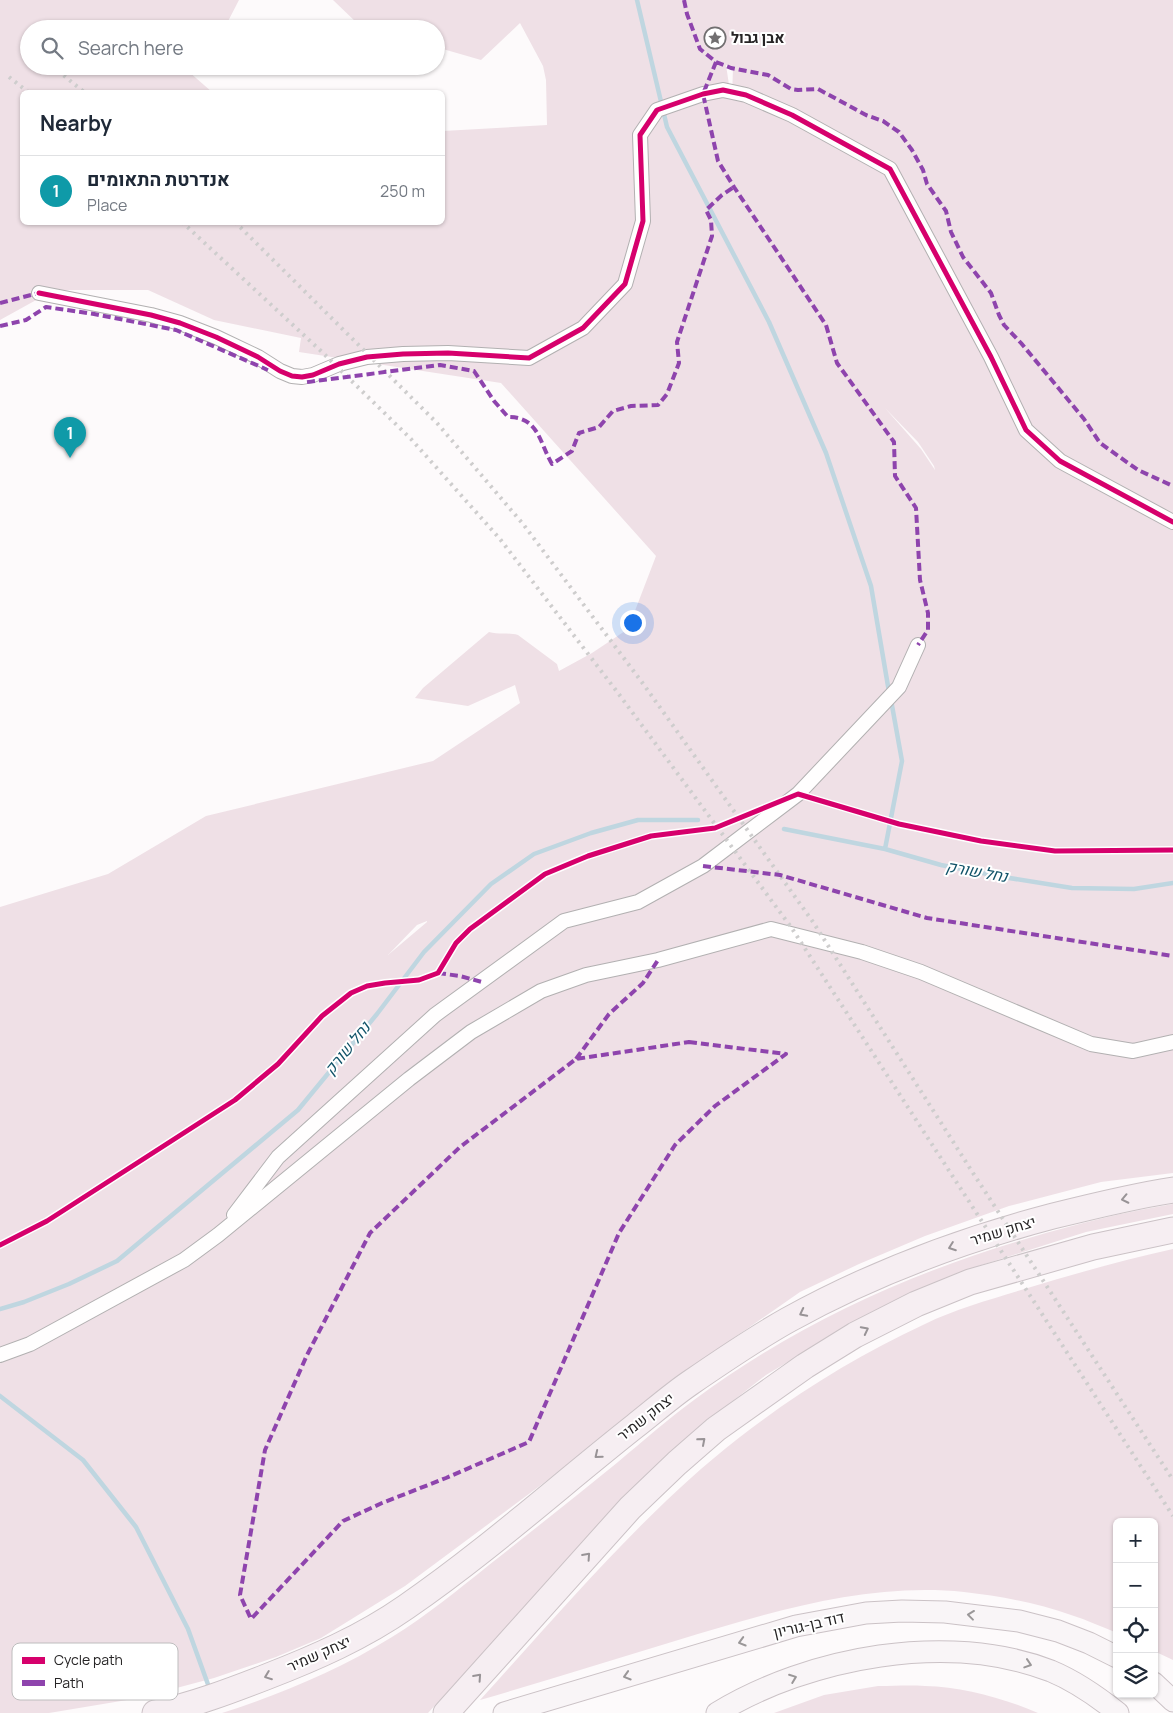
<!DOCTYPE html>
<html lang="en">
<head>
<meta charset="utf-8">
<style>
	body { margin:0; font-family:Manrope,Heebo,sans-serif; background:#f2f2f3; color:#1f2937 }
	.controls { position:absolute; right:15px; bottom:15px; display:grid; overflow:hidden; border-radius:8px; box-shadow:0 1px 4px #0004 }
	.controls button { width:45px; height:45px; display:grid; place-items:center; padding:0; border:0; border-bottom:1px solid #e0e1e3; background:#fff; color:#1f2937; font:25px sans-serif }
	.you { position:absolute; left:632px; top:622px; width:18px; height:18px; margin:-12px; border:4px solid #fff; border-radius:50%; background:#1a73e8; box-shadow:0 0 0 8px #1a73e833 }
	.badge { display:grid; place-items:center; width:32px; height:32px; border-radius:50%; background:#716f70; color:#fff; font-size:16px; font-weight:700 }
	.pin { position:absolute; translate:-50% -41px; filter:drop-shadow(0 1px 2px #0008) }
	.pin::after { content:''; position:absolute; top:26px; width:18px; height:15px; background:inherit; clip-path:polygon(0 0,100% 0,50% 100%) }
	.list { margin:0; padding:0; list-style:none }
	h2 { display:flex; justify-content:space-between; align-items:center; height:65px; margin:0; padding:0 20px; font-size:21px }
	h2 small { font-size:16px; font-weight:400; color:#747a83 }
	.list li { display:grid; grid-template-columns:32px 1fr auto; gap:15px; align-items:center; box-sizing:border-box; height:70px; padding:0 20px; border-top:1px solid #e0e1e3 }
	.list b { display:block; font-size:19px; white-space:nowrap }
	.list p { margin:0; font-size:16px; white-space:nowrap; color:#747a83 }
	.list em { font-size:16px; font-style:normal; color:#747a83 }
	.icon { flex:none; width:28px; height:28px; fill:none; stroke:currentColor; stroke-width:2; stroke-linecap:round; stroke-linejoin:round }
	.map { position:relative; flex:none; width:1173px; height:1713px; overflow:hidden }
	.search { position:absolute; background:#fff; box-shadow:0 1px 4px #0004; left:20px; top:20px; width:425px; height:55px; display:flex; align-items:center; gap:12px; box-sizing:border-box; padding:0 18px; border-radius:28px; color:#747a83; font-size:19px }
	.panel { position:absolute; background:#fff; box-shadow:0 1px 4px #0004; left:20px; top:90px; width:425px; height:135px; border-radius:8px }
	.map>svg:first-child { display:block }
	.green { fill:#efe0e6; fill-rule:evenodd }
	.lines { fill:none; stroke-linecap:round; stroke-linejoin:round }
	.stream { stroke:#bfd6e0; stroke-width:4.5 }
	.street-casing { stroke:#b2b0b1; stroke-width:16 }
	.primary-casing { stroke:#cbc2c6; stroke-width:23 }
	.highway-casing { stroke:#cbc2c6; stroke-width:27 }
	.street { stroke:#fffefe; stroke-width:14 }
	.primary { stroke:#f9f5f7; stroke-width:21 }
	.highway { stroke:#f6eef2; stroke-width:25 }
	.rail { stroke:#cecdcd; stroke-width:4; stroke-dasharray:2.5 5; stroke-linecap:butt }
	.quiet { stroke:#8e44ad; stroke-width:4; stroke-dasharray:8 4; stroke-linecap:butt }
	.cycleway-casing { stroke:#fff; stroke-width:8 }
	.cycleway { stroke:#d6006c; stroke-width:5 }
	.oneway { stroke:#989396 }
	.oneway2 { stroke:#9a9798 }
	.labels { text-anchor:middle; stroke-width:4; stroke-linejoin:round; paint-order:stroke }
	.poi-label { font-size:15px; font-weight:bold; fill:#262425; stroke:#fff; text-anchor:start }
	.street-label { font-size:15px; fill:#262425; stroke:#fff }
	.water-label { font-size:16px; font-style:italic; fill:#115369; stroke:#fff }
	.key { fill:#fff; stroke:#bebdbe; stroke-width:1 }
	.key-label { font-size:14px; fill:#262425 }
</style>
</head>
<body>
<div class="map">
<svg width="1173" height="1713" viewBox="0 0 1173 1713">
	<rect width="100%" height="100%" fill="#fdfafb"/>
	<path class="green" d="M0,0H239L224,29H29V66H188V71L212,92H22V222H442L443,131L547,125L546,80L543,66L520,23L481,60L436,47V29H374L358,24L333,0H1173V1173L1101,1182L1009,1206L925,1236L859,1264L800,1292L715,1351L658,1393L549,1479L405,1586L321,1638L276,1657L214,1678L139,1698L49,1713H0V907L108,874L206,816L433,761L520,703L515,685L468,706L415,698L423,688L489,632C498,635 508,632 518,635L557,664L559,671L592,653L628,629L656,556L501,383L299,352L301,338L214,320L148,290H70L55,292L38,299L0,320ZM726,65L733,67L732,98H731ZM885,408L918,442L934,466L935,470L921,449ZM427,921V922L388,955L417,925Z
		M1173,1204V1214L1086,1232L966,1270L856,1321L766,1375L706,1422L663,1458L428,1713H222C281,1694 339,1670 392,1637C426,1616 458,1590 489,1565C532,1531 575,1497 618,1462C643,1441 668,1419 694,1400C795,1325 909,1273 1029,1238C1076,1224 1124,1212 1173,1204Z
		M1173,1249V1660L1154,1651V1522H1117V1633C1102,1627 1087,1620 1071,1615C1037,1603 1000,1596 964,1592C866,1582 768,1613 675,1641C610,1661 545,1681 480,1700C541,1633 600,1564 666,1501C741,1429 830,1368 925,1324C955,1309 989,1300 1021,1290C1071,1275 1122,1260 1173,1249Z
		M878,1686C894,1686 909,1685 925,1686C963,1687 1003,1698 1038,1713H774L824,1695Z"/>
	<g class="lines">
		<path class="stream" d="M637,0L667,127L769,322L826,453L871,586L889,692
			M784,829L885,849L941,865L1003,877L1072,888L1134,889L1173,883
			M885,849L902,761L891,700
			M0,1309L24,1302L69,1284L117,1261L298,1110L377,1014L424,952L491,884L534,854L591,833L638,820H698
			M0,1396L83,1460L136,1527L188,1629L210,1690"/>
		<g class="street-casing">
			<path id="street" d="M39,293L151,315L180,323L216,337L258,357L280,371L292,376L302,377L313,375L339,364L367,357L403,354L448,353L529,358L583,328L625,284L643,221L640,135L657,110L703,94L723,90L746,95L792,115L890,169L991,357L1026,430L1060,461L1173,522
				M234,1215L278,1157L435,1015L564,921L638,902L703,866L798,794L899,687L918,645
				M0,1355L30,1344L184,1260L218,1235L409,1079L471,1032L541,991L586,975L658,960L771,929L862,952L921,972L1091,1044L1133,1051L1173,1042"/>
		</g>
		<g class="primary-casing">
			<path id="primary" d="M1154,1683L1173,1701
				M504,1713L796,1626L866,1613L902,1611L945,1612L1019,1621L1058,1631L1089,1643L1117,1657
				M717,1713C809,1657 948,1631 1051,1671C1075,1681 1098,1697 1118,1713"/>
		</g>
		<g class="highway-casing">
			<path id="highway" d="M155,1713C193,1705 230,1691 266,1677C315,1658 363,1637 406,1607C486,1552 559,1486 635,1426C653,1412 671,1396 690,1383C722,1361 754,1339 788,1320C871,1274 962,1240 1053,1216C1093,1206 1133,1196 1173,1190
				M446,1713L630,1508L677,1463L716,1429L805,1366L855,1335L916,1304L970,1282L1093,1247L1173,1230"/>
		</g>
		<use href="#street" class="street"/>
		<use href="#primary" class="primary"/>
		<use href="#highway" class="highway"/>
		<path class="rail" d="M24,43L29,47
			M52,66L84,92
			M9,77L28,92
			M182,222L322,352L411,439L500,539L618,693L791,927L1173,1516
			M235,222L437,423L523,524L644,685L813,922L973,1173L1173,1480"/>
		<path class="quiet" d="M684,0L687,14L700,49L716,62L703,94L718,161L734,187L826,325L837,363L894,442L895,476L916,508L920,580L928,613V630L918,645
			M716,62L731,68L768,75L791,89L798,90L818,89L866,115L883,121L899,132L912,150L923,170L927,184L946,211L951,232L963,257L991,293L999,315L1004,325L1021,343L1084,419L1100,443L1138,470L1173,486
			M0,303L39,293L41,297
			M0,326L26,320L46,307L94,314L176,330L268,370
			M307,382L440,365L474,371L494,401L508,417C539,417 539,442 552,464L572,451L579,433L599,427L613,411L631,406L658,405L667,394L679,363L677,342L712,236L711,220L706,210L722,195L734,187
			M703,866L780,875L927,918L1173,956
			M438,973L460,976L482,982
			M689,1042L786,1054L715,1106L675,1145L619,1233L529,1442L446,1478L382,1503L343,1521L251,1619L240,1595L265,1450L307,1355L370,1233L460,1147L576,1059Z
			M576,1059L609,1014L643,983L658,960"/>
		<g class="cycleway-casing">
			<path id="cycleway" d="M39,293L151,315L180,323L216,337L258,357L280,371L292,376L302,377L313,375L339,364L367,357L403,354L448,353L529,358L583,328L625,284L643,221L640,135L657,110L703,94L723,90L746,95L792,115L890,169L991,357L1026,430L1060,461L1173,522
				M0,1245L47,1221L235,1100L278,1064L322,1016L351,993L367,986L385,983L419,980L438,973L456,943L470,929L545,874L588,856L651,836L715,828L798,794L899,824L981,841L1055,851L1173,850"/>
		</g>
		<use href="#cycleway" class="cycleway"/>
	</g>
	<defs><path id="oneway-chevron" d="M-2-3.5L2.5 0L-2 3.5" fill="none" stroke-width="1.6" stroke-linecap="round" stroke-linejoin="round" transform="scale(1.25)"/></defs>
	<g class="oneway">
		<use href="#oneway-chevron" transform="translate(1125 1199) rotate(168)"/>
		<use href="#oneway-chevron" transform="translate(952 1247) rotate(160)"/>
		<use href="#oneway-chevron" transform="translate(803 1313) rotate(153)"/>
		<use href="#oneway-chevron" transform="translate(865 1330) rotate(-27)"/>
		<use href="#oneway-chevron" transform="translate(702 1441) rotate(-41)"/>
		<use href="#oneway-chevron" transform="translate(598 1455) rotate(141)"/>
		<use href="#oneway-chevron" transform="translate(587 1556) rotate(-48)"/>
		<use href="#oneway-chevron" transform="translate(268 1676) rotate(159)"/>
		<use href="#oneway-chevron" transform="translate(478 1677) rotate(-48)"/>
	</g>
	<g class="oneway2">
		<use href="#oneway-chevron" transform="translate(971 1615) rotate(-173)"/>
		<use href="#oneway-chevron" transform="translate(742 1642) rotate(164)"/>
		<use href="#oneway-chevron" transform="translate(1028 1664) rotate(18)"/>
		<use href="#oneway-chevron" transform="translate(627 1676) rotate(163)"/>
		<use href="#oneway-chevron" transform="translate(793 1678) rotate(-21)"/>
	</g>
	<defs>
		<g id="sight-ring" transform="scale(1.125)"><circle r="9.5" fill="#fff" stroke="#716f70" stroke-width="1.5"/><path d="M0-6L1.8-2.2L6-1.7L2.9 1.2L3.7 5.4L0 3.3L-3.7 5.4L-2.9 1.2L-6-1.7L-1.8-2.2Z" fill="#716f70"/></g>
	</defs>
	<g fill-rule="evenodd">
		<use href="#sight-ring" x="715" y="38"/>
	</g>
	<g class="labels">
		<g class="poi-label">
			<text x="731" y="43">אבן גבול</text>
		</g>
		<g class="street-label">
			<text transform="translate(1003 1231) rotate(-17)" y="5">יצחק שמיר</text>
			<text transform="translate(646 1417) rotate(-38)" y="5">יצחק שמיר</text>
			<text transform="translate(809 1625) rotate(-13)" y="5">דוד בן-גוריון</text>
			<text transform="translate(319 1654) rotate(-24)" y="5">יצחק שמיר</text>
		</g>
		<g class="water-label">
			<text transform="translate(977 871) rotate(10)" y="6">נחל שורק</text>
			<text transform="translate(347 1048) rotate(-51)" y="6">נחל שורק</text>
		</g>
	</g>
	<rect x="12" y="1643" width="166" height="57" rx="8" class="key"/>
	<rect x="22" y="1657" width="23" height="7" fill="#d6006c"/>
	<rect x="22" y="1680" width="23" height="6" fill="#8e44ad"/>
	<g class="key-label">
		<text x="54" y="1665">Cycle path</text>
		<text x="54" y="1688">Path</text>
	</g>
</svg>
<div class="controls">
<button>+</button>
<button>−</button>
<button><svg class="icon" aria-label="locate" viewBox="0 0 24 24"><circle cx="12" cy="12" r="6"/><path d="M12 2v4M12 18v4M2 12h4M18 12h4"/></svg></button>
<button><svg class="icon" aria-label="layers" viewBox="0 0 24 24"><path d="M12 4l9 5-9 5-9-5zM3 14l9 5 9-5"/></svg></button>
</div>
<div class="you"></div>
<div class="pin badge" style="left:70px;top:458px;background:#0f9aa8">1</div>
<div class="search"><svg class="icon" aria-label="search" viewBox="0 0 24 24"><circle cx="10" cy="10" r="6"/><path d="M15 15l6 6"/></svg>Search here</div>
<section class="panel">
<h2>Nearby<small></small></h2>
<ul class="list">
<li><span class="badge" style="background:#0f9aa8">1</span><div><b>אנדרטת התאומים</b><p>Place</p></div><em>250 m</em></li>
</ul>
</section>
</div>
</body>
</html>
